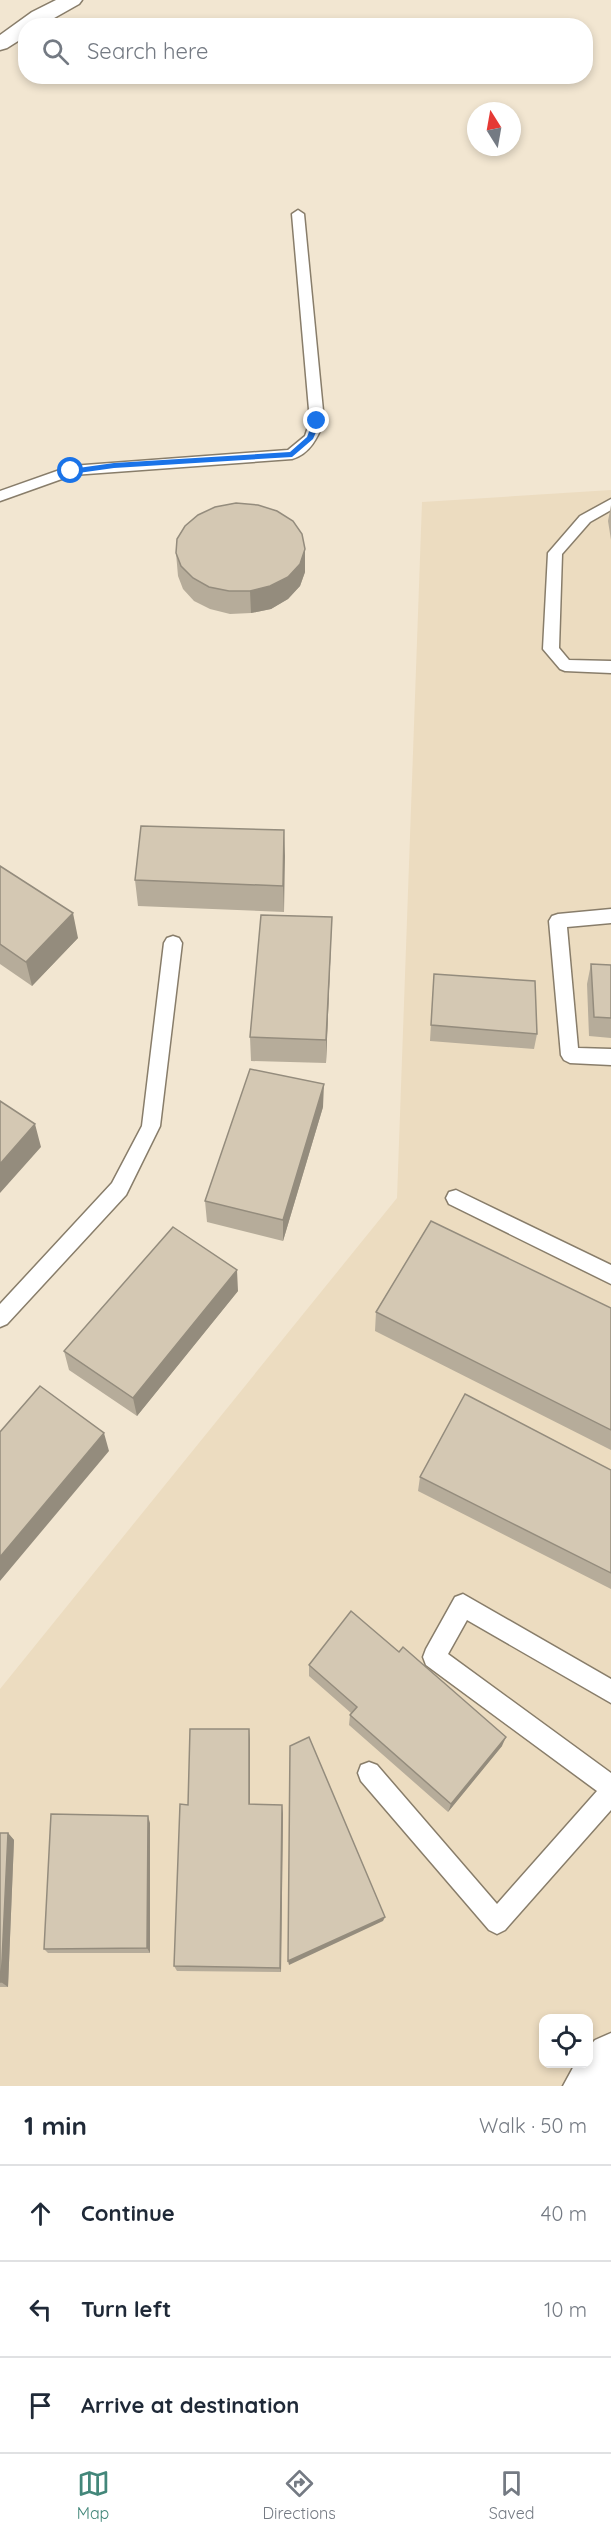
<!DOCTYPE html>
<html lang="en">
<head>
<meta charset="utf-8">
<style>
	body { margin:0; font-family:Quicksand,sans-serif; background:#f2f2f3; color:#1f2937 }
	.controls { position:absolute; right:18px; bottom:18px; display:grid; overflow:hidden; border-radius:12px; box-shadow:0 3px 9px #0003 }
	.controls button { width:54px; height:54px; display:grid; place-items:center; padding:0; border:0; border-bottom:2px solid #e0e1e3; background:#fff; color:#1f2937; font:30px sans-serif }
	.compass { position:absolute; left:467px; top:102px; width:54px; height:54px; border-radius:50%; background:#fff; box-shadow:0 3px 9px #0003; rotate:349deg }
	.stop { position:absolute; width:18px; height:18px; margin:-14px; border:4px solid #1a73e8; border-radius:50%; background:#fff }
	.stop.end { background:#1a73e8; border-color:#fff; box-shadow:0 2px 6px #0008 }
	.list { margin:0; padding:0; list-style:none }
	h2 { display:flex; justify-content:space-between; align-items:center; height:78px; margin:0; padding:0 24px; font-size:26px }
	h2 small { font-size:20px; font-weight:400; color:#747a83 }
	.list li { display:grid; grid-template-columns:39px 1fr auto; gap:18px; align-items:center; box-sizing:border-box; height:96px; padding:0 24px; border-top:2px solid #e0e1e3 }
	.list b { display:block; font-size:22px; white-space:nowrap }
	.list em { font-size:20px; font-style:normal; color:#747a83 }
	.icon { flex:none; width:33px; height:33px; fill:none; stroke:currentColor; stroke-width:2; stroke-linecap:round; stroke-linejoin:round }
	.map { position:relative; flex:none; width:611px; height:2086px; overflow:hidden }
	.search { position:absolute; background:#fff; box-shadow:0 3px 9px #0003; left:18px; right:18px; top:18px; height:66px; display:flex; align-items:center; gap:15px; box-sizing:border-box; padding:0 21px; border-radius:24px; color:#747a83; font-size:22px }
	.sheet { height:366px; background:#fff }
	nav { display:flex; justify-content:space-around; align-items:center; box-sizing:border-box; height:84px; border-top:2px solid #e0e1e3; background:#fff; font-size:16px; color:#747a83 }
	nav a { display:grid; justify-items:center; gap:3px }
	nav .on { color:#43877a }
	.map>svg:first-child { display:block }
	.built { fill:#ecdcc0; fill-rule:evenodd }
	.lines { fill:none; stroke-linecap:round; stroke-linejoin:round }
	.lane-casing { stroke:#887d6a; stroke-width:3 }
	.street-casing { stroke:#887d6a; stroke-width:3 }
	.secondary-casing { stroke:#887d6a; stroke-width:3 }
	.lane { fill:#fff; fill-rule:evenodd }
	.street { fill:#fff; fill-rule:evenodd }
	.secondary { fill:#fff; fill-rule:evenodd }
	.wall { fill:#b6ac9a }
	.shaded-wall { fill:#948c7d }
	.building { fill:#d4c8b3; stroke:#948c7d; stroke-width:1.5 }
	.route { fill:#1a73e8 }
</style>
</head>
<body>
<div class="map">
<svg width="611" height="2086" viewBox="0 0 611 2086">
	<rect width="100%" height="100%" fill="#f2e6d1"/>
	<path class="built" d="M611,490V2086H0V1689L397,1198L422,502ZM544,2018H588V2064H544Z"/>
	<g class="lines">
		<g class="lane-casing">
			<path id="lane" d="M298,210L304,214L324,421C318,437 310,454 292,459L73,475L0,501V491L71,466L288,450L305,436L310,421L292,214Z
				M611,499V510L590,522L562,554L559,648L569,660L611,661V673L565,671L560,669L543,649L548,553L580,516Z
				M611,909V923L567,927L578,1048L611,1049V1065L570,1063L564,1060L561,1055L549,921L552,916L558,914Z
				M173,936L179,938L182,943L160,1126L126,1195L7,1324L0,1327V1304L112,1183L142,1126L164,943L167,938Z
				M456,1190L611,1265V1284L449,1204L446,1198L449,1192Z
				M463,1594L611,1679V1703L467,1620L448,1654L611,1773V1810L505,1930L497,1934L489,1930L361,1781L358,1773L361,1765L369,1762L377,1765L497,1904L597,1791L426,1665L423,1657L426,1649L455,1597Z"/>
		</g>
		<g class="street-casing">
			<path id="street" d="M611,2033V2086H563L575,2064H588V2048L595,2040Z"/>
		</g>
		<g class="secondary-casing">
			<path id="secondary" d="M56,0H82L79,4L40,26H26V36L7,48L0,50V35L32,12Z"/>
		</g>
		<use href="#lane" class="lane"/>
		<use href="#street" class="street"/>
		<use href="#secondary" class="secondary"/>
	</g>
	<path class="wall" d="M611,505V540L608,521Z
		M176,553L305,572L300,586L288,599L271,609L251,613L230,614L210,609L194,601L183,589L178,576Z
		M284,830V912L138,906L135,880Z
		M0,866L78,938L32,986L0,964Z
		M331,942L326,1063L251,1061L250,1037Z
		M591,964L611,965V1038L589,1036L587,984Z
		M434,974L537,1034L534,1049L430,1041Z
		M323,1107L283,1241L207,1222L205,1201Z
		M238,1291L137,1416L69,1370L64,1351Z
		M611,1308V1450L375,1331L376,1312Z
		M611,1470V1589L418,1491L420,1477Z
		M309,1665L502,1746L448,1812L349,1725L350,1715L351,1713L309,1676Z
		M250,1739V1804L283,1813L281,1972L177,1971L174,1966L188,1805Z
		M150,1823V1953H48L44,1949Z
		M0,1833H8L14,1840L8,1987H0Z"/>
	<path class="shaded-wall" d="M305,549V572L300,586L288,599L271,609L251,613L250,591Z
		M284,830L285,856L284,912L283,886Z
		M73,913L78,938L32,986L26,962Z
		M332,917L331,942L326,1063V1040Z
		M324,1084L323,1107L283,1241V1220Z
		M35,1124L41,1147L0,1193V1164Z
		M237,1270L238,1291L137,1416L133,1398Z
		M104,1433L109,1451L0,1581V1557Z
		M249,1729L250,1739V1812L249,1804Z
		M506,1737L502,1746L448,1812L451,1804Z
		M282,1805L283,1813L281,1972L280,1968Z
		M148,1816L150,1823V1953L147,1948Z
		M8,1833L14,1840L8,1987L1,1982Z
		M385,1917L383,1921L289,1965L288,1961Z"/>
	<path class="building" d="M236,503L258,505L277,511L293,521L302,534L305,549L300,564L288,577L270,586L250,591H229L209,587L193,578L181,566L176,553L177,539L185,526L198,515L215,507Z
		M141,826L284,830L283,886L135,880Z
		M0,866L73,913L26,962L0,944Z
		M261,915L332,917L326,1040L250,1037Z
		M591,964L611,965V1018L594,1017Z
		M434,974L535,981L537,1034L431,1025Z
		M250,1069L324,1084L283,1220L205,1201Z
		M0,1101L35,1124L0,1164Z
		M431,1221L611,1308V1430L376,1312Z
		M173,1227L237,1270L133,1398L64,1351Z
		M40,1386L104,1433L0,1557V1432Z
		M465,1394L611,1470V1573L420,1477Z
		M351,1611L399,1652L403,1647L506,1737L451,1804L350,1715L357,1707L309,1665Z
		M190,1729H249V1804L282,1805L280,1968L174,1966L180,1804L188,1805Z
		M309,1737L385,1917L288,1961L290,1746Z
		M51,1814L148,1816L147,1948L44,1949Z
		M0,1833H8L1,1982H0Z"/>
	<path class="route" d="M317,418L321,421L313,439L292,457L114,468L71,474L67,471L71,469L114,463L290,452L307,437L313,421Z"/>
</svg>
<div class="controls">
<button><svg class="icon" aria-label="locate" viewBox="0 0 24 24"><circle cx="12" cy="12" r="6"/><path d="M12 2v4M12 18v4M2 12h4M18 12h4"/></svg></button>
</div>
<svg class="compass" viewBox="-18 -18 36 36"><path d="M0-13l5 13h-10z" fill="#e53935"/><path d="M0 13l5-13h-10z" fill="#747a83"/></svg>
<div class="stop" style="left:71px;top:471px"></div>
<div class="stop end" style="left:317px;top:421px"></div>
<div class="search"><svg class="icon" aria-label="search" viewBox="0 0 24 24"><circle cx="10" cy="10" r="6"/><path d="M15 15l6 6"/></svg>Search here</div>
</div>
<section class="sheet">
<h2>1 min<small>Walk · 50 m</small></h2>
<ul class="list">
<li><svg class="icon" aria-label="ahead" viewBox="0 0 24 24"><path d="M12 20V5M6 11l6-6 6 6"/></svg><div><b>Continue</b></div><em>40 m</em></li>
<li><svg class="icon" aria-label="left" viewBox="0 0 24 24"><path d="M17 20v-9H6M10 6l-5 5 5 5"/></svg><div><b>Turn left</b></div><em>10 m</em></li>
<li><svg class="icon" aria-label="arrive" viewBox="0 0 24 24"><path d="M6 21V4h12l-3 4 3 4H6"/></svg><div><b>Arrive at destination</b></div></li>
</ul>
</section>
<nav>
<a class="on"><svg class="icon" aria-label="map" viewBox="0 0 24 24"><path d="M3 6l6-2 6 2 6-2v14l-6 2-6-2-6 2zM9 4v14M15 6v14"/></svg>Map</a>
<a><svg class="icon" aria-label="directions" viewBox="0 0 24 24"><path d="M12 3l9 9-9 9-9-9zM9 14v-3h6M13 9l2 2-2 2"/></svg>Directions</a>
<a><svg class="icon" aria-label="saved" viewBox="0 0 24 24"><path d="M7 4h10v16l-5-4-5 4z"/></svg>Saved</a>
</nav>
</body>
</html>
